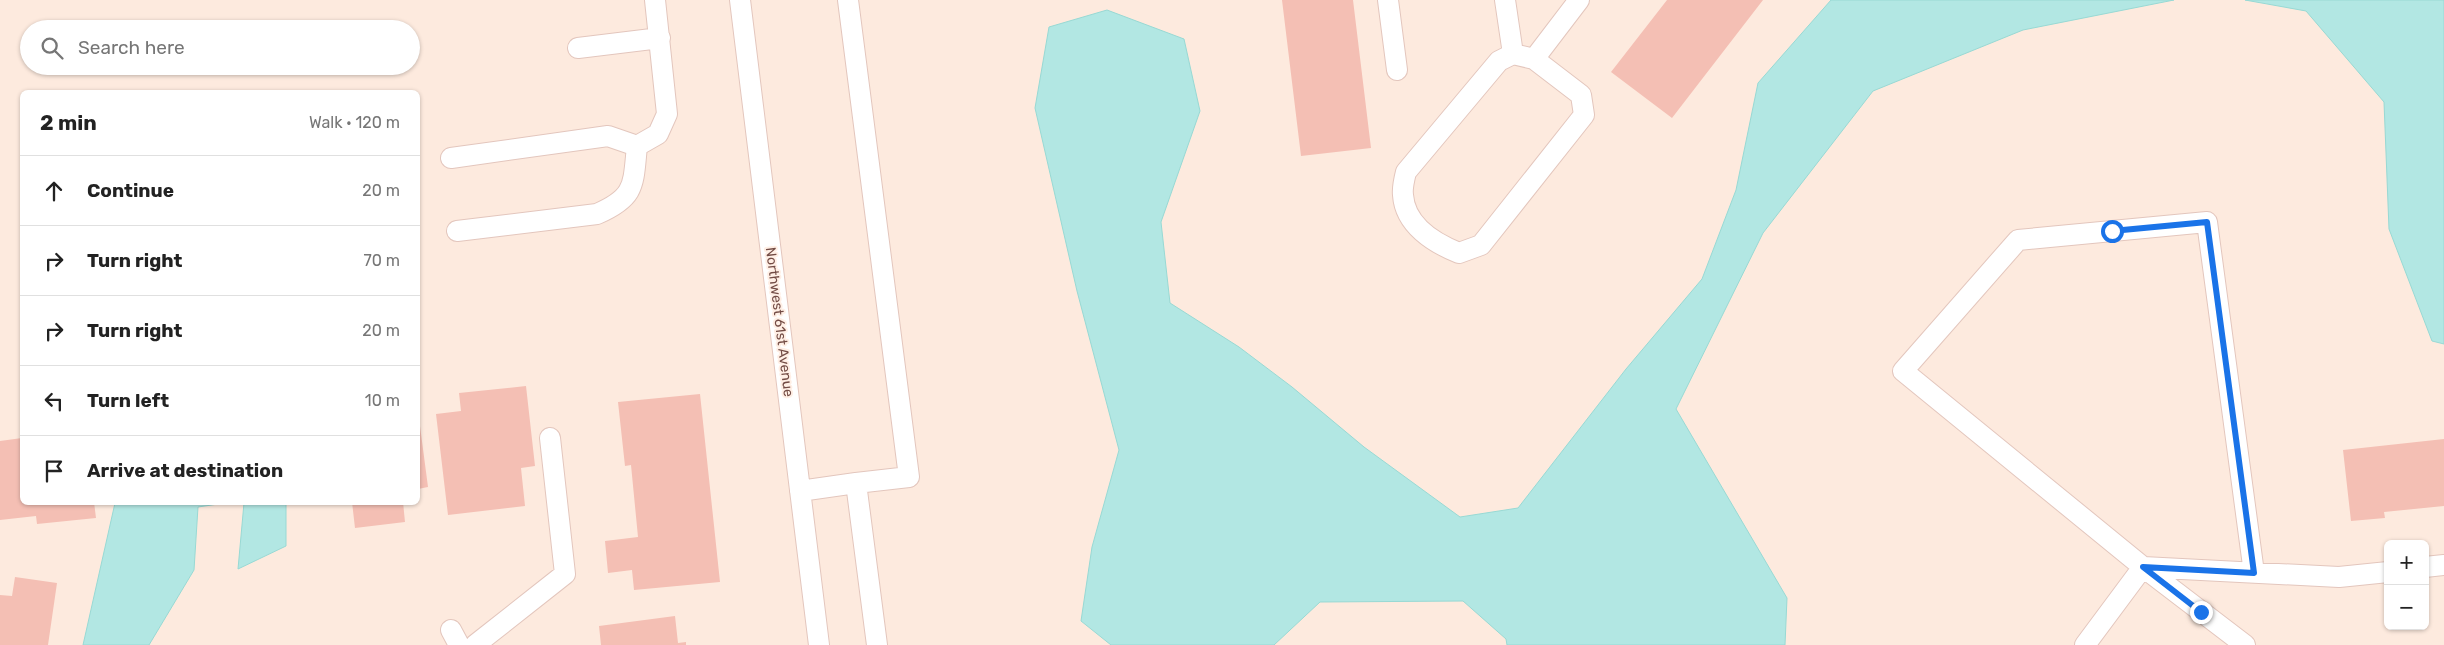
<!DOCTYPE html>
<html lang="en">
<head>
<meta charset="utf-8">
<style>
	body { margin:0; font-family:Rubik,sans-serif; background:#f6f6f6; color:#222 }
	.controls { position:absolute; right:15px; bottom:15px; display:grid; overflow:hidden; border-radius:8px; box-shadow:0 1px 4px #0004 }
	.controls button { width:45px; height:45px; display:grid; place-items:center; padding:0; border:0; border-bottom:1px solid #e0e0e0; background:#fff; color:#222; font:25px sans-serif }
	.stop { position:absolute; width:15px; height:15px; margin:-11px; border:4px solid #1a73e8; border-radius:50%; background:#fff }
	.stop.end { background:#1a73e8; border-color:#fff; box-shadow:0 1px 5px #0008 }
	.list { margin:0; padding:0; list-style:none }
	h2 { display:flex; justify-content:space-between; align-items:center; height:65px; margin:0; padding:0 20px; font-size:21px }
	h2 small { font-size:16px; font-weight:400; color:#767676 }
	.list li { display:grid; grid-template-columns:32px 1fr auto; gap:15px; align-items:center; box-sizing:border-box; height:70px; padding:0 20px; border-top:1px solid #e0e0e0 }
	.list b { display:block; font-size:19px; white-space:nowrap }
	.list em { font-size:16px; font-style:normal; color:#767676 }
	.icon { flex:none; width:28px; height:28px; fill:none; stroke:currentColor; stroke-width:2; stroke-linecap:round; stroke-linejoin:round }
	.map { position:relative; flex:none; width:2444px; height:645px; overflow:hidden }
	.search { position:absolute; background:#fff; box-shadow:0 1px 4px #0004; left:20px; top:20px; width:400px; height:55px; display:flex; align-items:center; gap:12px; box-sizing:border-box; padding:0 18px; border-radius:28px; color:#767676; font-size:19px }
	.panel { position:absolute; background:#fff; box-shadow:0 1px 4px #0004; left:20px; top:90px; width:400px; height:415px; border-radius:8px }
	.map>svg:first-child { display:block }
	.water { fill:#b2e7e3; stroke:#98d9d4 }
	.building { fill:#f4bfb4 }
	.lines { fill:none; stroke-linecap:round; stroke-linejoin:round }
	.service-casing { stroke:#e3c6bd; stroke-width:22 }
	.service { stroke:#fff; stroke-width:20 }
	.route { stroke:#1a73e8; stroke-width:6 }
	.labels { text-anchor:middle; stroke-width:4; stroke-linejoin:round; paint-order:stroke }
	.street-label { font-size:14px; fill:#734c45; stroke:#ffefe5 }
</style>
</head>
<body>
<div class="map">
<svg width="2444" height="645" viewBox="0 0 2444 645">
	<rect width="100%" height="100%" fill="#fdeade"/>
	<path class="water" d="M1831,0H2174L2023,30L1873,91L1763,233L1676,409L1787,598L1785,645H1507L1506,639L1463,601L1320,602L1274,645H1111L1081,621L1092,547L1119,450L1077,291L1035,108L1049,27L1107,10L1184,39L1200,111L1161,222L1170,303L1239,347L1292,387L1364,447L1460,517L1518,508L1626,369L1702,279L1736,190L1758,83Z
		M2245,0H2444V344L2432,341L2389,229L2384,102L2306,11Z
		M115,503H225L198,507L194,570L149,645H83Z
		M244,503H286V546L238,569Z"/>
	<path class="building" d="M1282,0H1353L1371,148L1301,156Z
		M1667,0H1763L1672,118L1611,72Z
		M526,386L535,466L521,468L525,506L448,515L436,414L461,411L459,393Z
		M700,394L720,582L634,590L632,570L608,573L605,541L638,537L631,465L625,466L618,402Z
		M418,411L428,487L418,489Z
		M22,438V502H94L96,518L37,524L36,516L0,520V441Z
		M2444,439V506L2384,512L2385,518L2351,521L2343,450Z
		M352,502H403L405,522L355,528Z
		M15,577L57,583L48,645H0V595L12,596Z
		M675,616L678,643L686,642V645H601L599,626Z"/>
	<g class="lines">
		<g class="service-casing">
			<path id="service" d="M740,0L819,645
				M848,0L909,477L856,483
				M1388,0L1397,70
				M1505,0L1513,54
				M578,48L660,38
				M1513,54L1534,59L1581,95L1584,115L1481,245L1459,253C1434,243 1405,225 1403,195C1402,188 1404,180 1406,172L1499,61Z
				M1534,59L1579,0
				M451,158L608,136L637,146L658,134L667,114L655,0
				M457,231L597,214C636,197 633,185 637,146
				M800,491L856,483L877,645
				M2425,567L2444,565
				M2254,573L2207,222L2018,240L1903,371L2143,567L2339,577L2388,572
				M451,630L459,645
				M475,645L565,574L550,438
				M2085,645L2143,567L2245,645"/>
		</g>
		<use href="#service" class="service"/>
	</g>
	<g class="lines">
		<path class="route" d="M2112,231L2207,222L2254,573L2143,567L2201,612"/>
	</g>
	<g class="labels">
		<g class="street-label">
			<text transform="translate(780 322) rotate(83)" y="5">Northwest 61st Avenue</text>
		</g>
	</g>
</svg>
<div class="controls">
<button>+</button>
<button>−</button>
</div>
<div class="stop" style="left:2112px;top:231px"></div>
<div class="stop end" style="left:2201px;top:612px"></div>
<div class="search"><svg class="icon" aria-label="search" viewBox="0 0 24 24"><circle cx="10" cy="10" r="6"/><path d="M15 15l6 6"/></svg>Search here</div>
<section class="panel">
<h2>2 min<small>Walk · 120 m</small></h2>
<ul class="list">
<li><svg class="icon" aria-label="ahead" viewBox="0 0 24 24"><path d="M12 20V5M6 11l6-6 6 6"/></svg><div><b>Continue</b></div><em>20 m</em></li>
<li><svg class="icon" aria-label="right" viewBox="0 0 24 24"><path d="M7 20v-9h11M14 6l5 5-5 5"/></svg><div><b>Turn right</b></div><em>70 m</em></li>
<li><svg class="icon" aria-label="right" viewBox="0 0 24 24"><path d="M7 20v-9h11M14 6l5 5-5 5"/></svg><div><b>Turn right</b></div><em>20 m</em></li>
<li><svg class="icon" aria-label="left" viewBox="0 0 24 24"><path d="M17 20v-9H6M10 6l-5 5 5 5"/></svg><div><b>Turn left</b></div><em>10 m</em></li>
<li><svg class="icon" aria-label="arrive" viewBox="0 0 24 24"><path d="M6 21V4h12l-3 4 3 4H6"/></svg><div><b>Arrive at destination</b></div></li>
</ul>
</section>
</div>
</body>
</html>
